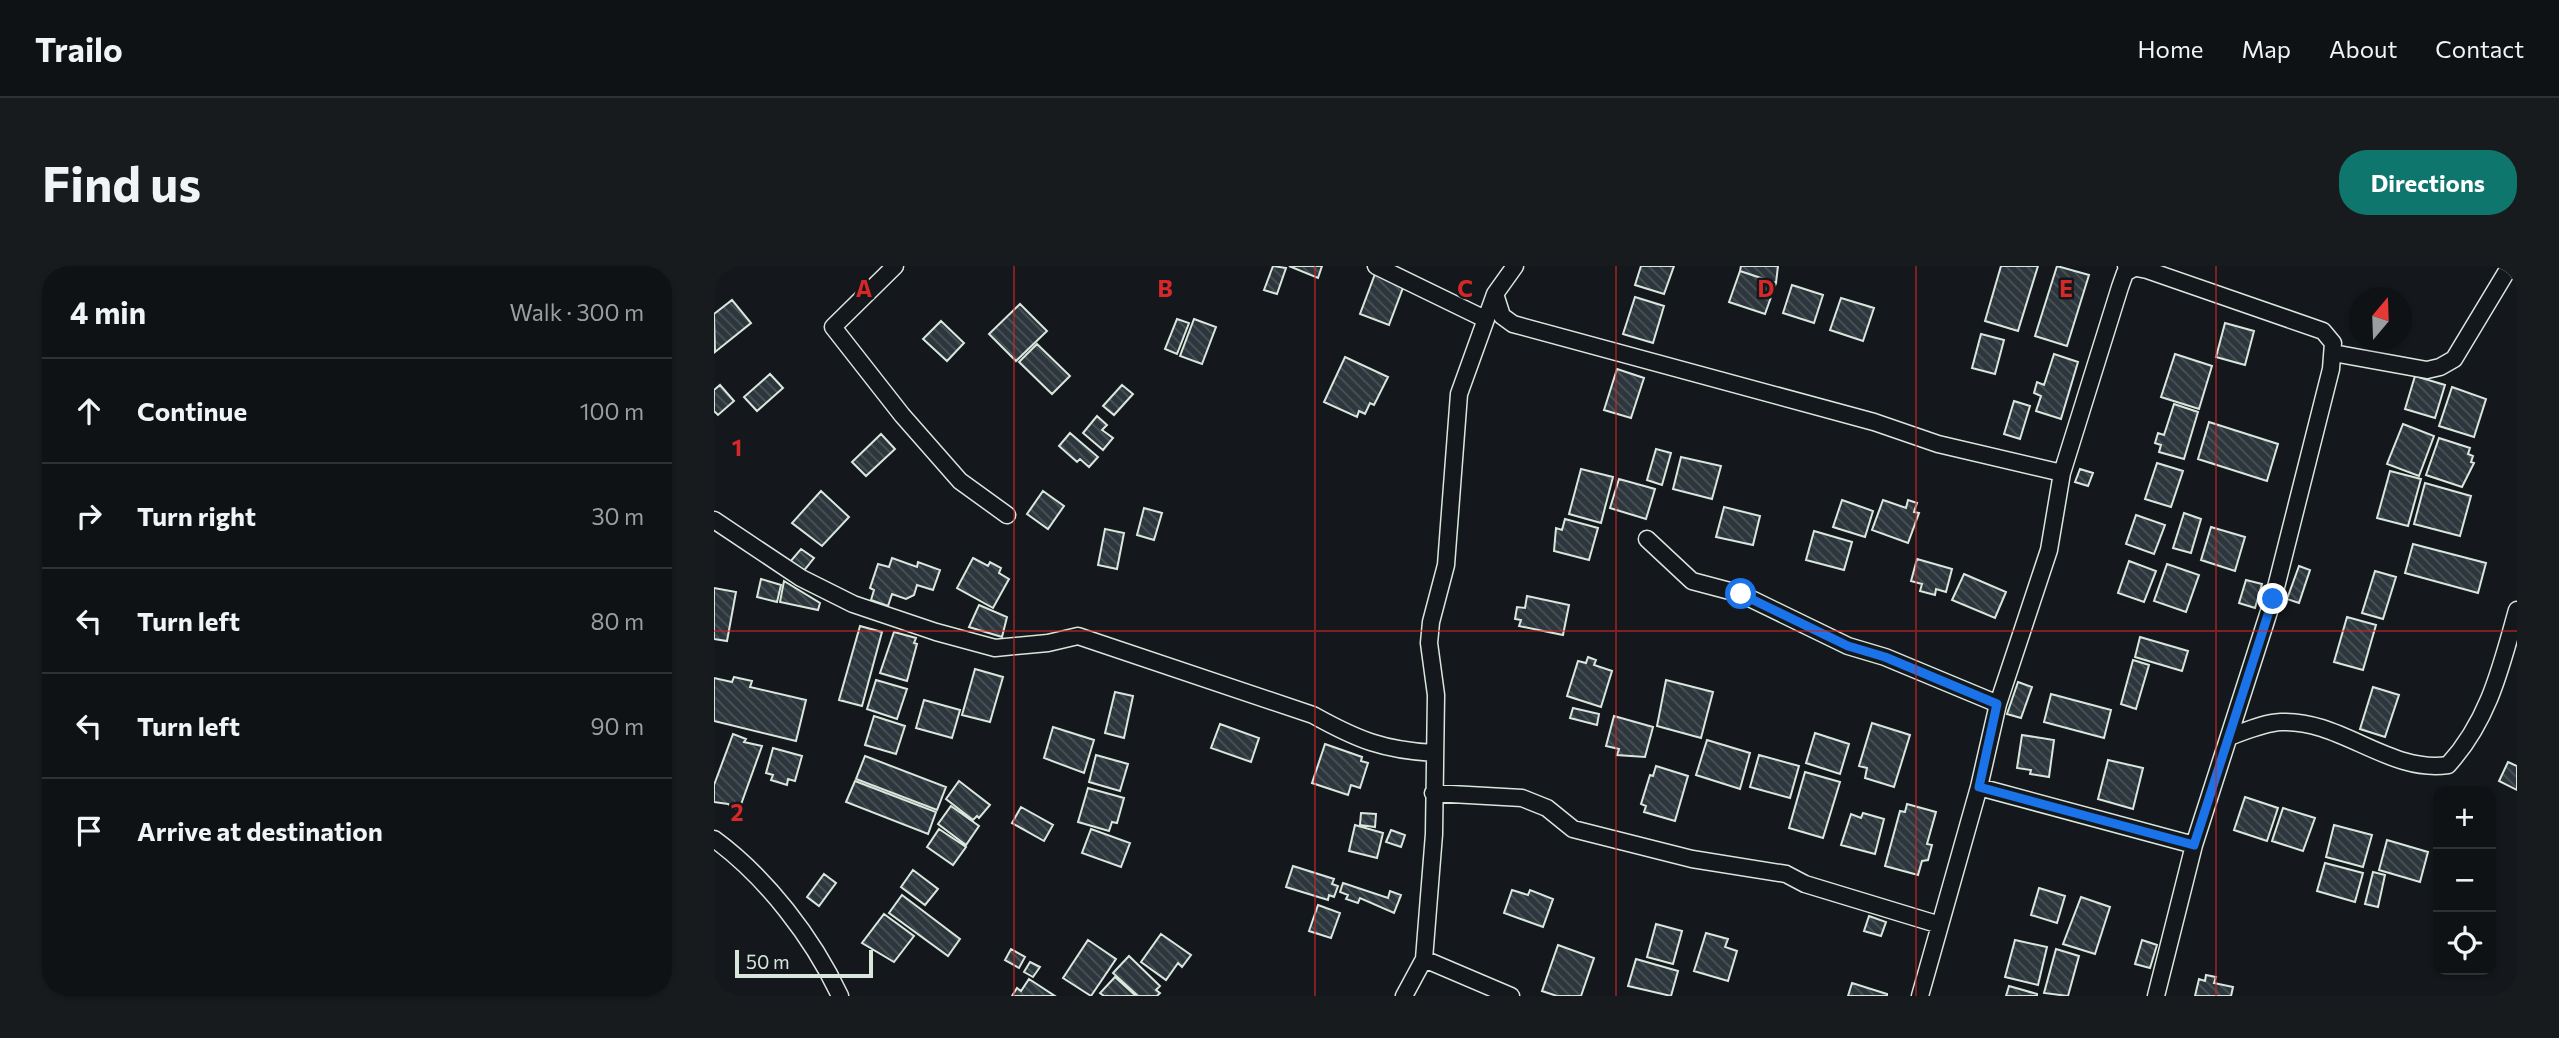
<!DOCTYPE html>
<html lang="en">
<head>
<meta charset="utf-8">
<style>
	body { margin:0; font-family:Commissioner,sans-serif; background:#181b1e; color:#f1f3f6 }
	.controls { position:absolute; right:21px; bottom:21px; display:grid; overflow:hidden; border-radius:14px; box-shadow:0 2px 5px #0004 }
	.controls button { width:63px; height:63px; display:grid; place-items:center; padding:0; border:0; border-bottom:2px solid #2f3234; background:#0f1215; color:#f1f3f6; font:35px sans-serif }
	.compass { position:absolute; left:1635px; top:21px; width:63px; height:63px; border-radius:50%; background:#0f1215; box-shadow:0 2px 5px #0004; rotate:19deg }
	.scale { position:absolute; left:21px; bottom:18px; width:138px; box-sizing:border-box; padding-left:7px; border:4px solid #d8e6dc; border-top:0; font-size:19px; line-height:24px; white-space:nowrap; color:#d8e6dc; -webkit-text-stroke:5px #14181c; paint-order:stroke }
	.stop { position:absolute; width:21px; height:21px; margin:-16px; border:5px solid #1a73e8; border-radius:50%; background:#fff }
	.stop.end { background:#1a73e8; border-color:#fff; box-shadow:0 2px 7px #0008 }
	.list { margin:0; padding:0; list-style:none }
	h2 { display:flex; justify-content:space-between; align-items:center; height:91px; margin:0; padding:0 28px; font-size:30px }
	h2 small { font-size:23px; font-weight:400; color:#9b9ea0 }
	.list li { display:grid; grid-template-columns:46px 1fr auto; gap:21px; align-items:center; box-sizing:border-box; height:105px; padding:0 28px; border-top:2px solid #2f3234 }
	.list b { display:block; font-size:26px; white-space:nowrap }
	.list em { font-size:23px; font-style:normal; color:#9b9ea0 }
	.icon { flex:none; width:38px; height:38px; fill:none; stroke:currentColor; stroke-width:2; stroke-linecap:round; stroke-linejoin:round }
	.map { position:relative; flex:none; width:1803px; height:730px; overflow:hidden; border-radius:28px }
	header { display:flex; align-items:center; gap:42px; box-sizing:border-box; height:98px; padding:0 35px; background:#0f1215; border-bottom:2px solid #2f3234 }
	header strong { font-size:33px }
	nav { display:flex; gap:38px; margin-inline-start:auto; font-size:24px }
	.intro { display:flex; align-items:center; justify-content:space-between; box-sizing:border-box; height:168px; padding:0 42px }
	h1 { margin:0; font-size:49px }
	.button { padding:18px 32px; border-radius:28px; background:#0f766e; color:#fff; font-size:24px; font-weight:700 }
	main { display:flex; gap:42px; padding:0 42px }
	aside { flex:1; background:#0f1215; border-radius:28px; box-shadow:0 2px 5px #0004 }
	.map>svg:first-child { display:block }
	.building { fill:url(#building-back-hatch); stroke:#d8e6dc; stroke-width:2 }
	.lines { fill:none; stroke-linecap:round; stroke-linejoin:round }
	.minor-casing { stroke:#d8e6dc; stroke-width:19 }
	.minor { stroke:#14181c; stroke-width:16 }
	.route { stroke:#1a73e8; stroke-width:9 }
	.grid { fill:none; stroke:#d62828; stroke-width:2; stroke-opacity:0.55 }
	.grid-label { font-size:23px; text-anchor:middle; font-weight:bold; fill:#d62828; stroke:#14181c; stroke-width:5; stroke-linejoin:round; paint-order:stroke }
</style>
</head>
<body>
<header>
<strong>Trailo</strong>
<nav><a>Home</a><a>Map</a><a>About</a><a>Contact</a></nav>
</header>
<div class="intro"><h1>Find us</h1><a class="button">Directions</a></div>
<main>
<aside>
<h2>4 min<small>Walk · 300 m</small></h2>
<ul class="list">
<li><svg class="icon" aria-label="ahead" viewBox="0 0 24 24"><path d="M12 20V5M6 11l6-6 6 6"/></svg><div><b>Continue</b></div><em>100 m</em></li>
<li><svg class="icon" aria-label="right" viewBox="0 0 24 24"><path d="M7 20v-9h11M14 6l5 5-5 5"/></svg><div><b>Turn right</b></div><em>30 m</em></li>
<li><svg class="icon" aria-label="left" viewBox="0 0 24 24"><path d="M17 20v-9H6M10 6l-5 5 5 5"/></svg><div><b>Turn left</b></div><em>80 m</em></li>
<li><svg class="icon" aria-label="left" viewBox="0 0 24 24"><path d="M17 20v-9H6M10 6l-5 5 5 5"/></svg><div><b>Turn left</b></div><em>90 m</em></li>
<li><svg class="icon" aria-label="arrive" viewBox="0 0 24 24"><path d="M6 21V4h12l-3 4 3 4H6"/></svg><div><b>Arrive at destination</b></div></li>
</ul>
</aside>
<div class="map">
<svg width="1803" height="730" viewBox="0 0 1803 730">
	<defs>
		<pattern id="building-back-hatch" width="6" height="6" patternUnits="userSpaceOnUse" patternTransform="scale(1.75)"><rect width="6" height="6" fill="#2c363c"/><path d="M-1 5l2 2M0 0l6 6M5-1l2 2" fill="none" stroke="#4a5358"/></pattern>
	</defs>
	<rect width="100%" height="100%" fill="#14181c"/>
	<path class="building" d="M559,0L572,2L563,28L550,24Z
		M575,0H608L604,12Z
		M927,0H960L950,28L921,19Z
		M1027,0H1064L1062,17L1026,5Z
		M1287,0H1324L1304,65L1271,55Z
		M1343,0L1375,9L1353,80L1321,70Z
		M1026,5L1062,17L1051,48L1015,36Z
		M661,8L690,19L675,59L646,48Z
		M1078,19L1109,29L1100,57L1069,47Z
		M921,31L950,40L939,77L909,68Z
		M1127,32L1160,42L1149,75L1116,64Z
		M18,34L37,57L1,86L0,48Z
		M306,38L333,65L302,95L275,68Z
		M463,53L475,57L463,88L451,83Z
		M480,53L502,61L488,98L466,90Z
		M227,55L250,77L233,95L209,73Z
		M1511,57L1540,65L1531,99L1502,91Z
		M1267,68L1290,74L1281,108L1258,102Z
		M323,78L356,110L338,128L305,96Z
		M1340,88L1364,96L1347,153L1322,145L1327,130L1320,127L1323,116L1330,119Z
		M1461,88L1498,100L1485,143L1447,131Z
		M631,91L674,111L660,139L656,137L651,148L645,145L643,151L610,136Z
		M903,103L930,112L917,152L890,144Z
		M56,108L69,122L43,145L30,131Z
		M1701,110L1731,119L1721,152L1691,143Z
		M6,119L20,135L4,149L0,145V124Z
		M408,119L419,128L400,149L389,140Z
		M1738,121L1772,133L1760,171L1725,160Z
		M1300,135L1316,140L1306,173L1290,168Z
		M1460,138L1484,146L1470,193L1445,186L1447,179L1441,177L1444,167L1450,169Z
		M383,150L393,159L388,164L399,172L389,184L369,167Z
		M1495,156L1564,178L1553,215L1484,193Z
		M1689,158L1720,170L1705,210L1673,198Z
		M356,167L384,191L375,201L366,193L363,196L345,180Z
		M167,168L181,183L152,210L138,196Z
		M1725,172L1756,182L1754,188L1759,190L1757,196L1760,197L1748,221L1712,209Z
		M942,183L957,187L948,219L933,214Z
		M967,191L1007,200L998,233L959,223Z
		M1443,197L1469,205L1457,241L1431,233Z
		M867,203L899,211L887,257L855,248Z
		M1366,203L1379,207L1374,220L1361,216Z
		M1676,205L1707,213L1694,260L1663,252Z
		M905,213L941,223L932,253L896,242Z
		M1711,217L1757,230L1746,270L1700,258Z
		M107,225L135,251L108,280L78,257Z
		M329,225L350,240L334,263L313,248Z
		M1128,234L1159,245L1151,271L1119,261Z
		M1169,234L1192,242L1194,234L1203,237L1200,246L1205,247L1194,277L1158,264Z
		M1010,241L1046,250L1039,279L1002,271Z
		M430,242L448,247L440,274L423,269Z
		M1470,247L1487,253L1477,287L1459,282Z
		M1422,249L1451,259L1440,288L1412,278Z
		M851,253L884,262L875,294L840,285L842,262L848,264Z
		M1497,261L1531,271L1521,305L1487,294Z
		M391,263L410,267L403,303L384,299Z
		M1100,265L1138,276L1130,304L1092,294Z
		M1699,278L1772,297L1764,327L1691,307Z
		M87,283L100,292L88,307L75,297Z
		M178,292L203,301L204,296L226,304L219,324L203,319L200,329L192,333L178,328L174,340L157,334L160,324L156,322L164,298L175,301Z
		M259,292L274,300L276,296L287,302L285,307L295,313L279,342L243,322Z
		M1203,293L1238,303L1232,326L1222,323L1221,329L1206,325L1208,318L1197,315Z
		M1415,295L1442,305L1430,336L1404,327Z
		M1453,298L1485,309L1472,346L1440,335Z
		M1585,300L1596,304L1585,337L1573,333Z
		M1661,305L1682,311L1669,353L1648,347Z
		M1250,308L1292,326L1281,352L1238,334Z
		M47,313L67,319L63,336L43,331Z
		M1532,314L1548,318L1541,342L1525,337Z
		M70,315L106,337L104,344L66,336Z
		M0,322L22,326L13,375L0,373Z
		M813,330L855,339L849,369L805,360L807,354L801,353L803,341L811,342Z
		M265,339L293,351L288,371L255,361Z
		M1633,351L1662,359L1649,404L1620,396Z
		M146,360L168,366L148,440L125,434Z
		M180,366L202,372L200,377L203,378L193,415L166,407Z
		M1426,371L1474,385L1468,405L1421,391Z
		M874,391L882,394L880,399L898,405L887,441L853,430L864,395L872,397Z
		M1419,394L1435,399L1422,443L1407,438Z
		M261,403L289,411L276,456L248,449Z
		M20,411L38,415L36,421L92,434L82,475L0,455V412L18,416Z
		M162,414L193,423L183,453L153,443Z
		M952,414L999,426L987,472L943,460Z
		M1304,416L1318,421L1307,452L1293,448Z
		M1659,421L1685,429L1671,471L1646,463Z
		M401,426L419,430L410,472L391,467Z
		M1337,428L1397,444L1390,472L1330,456Z
		M210,434L246,444L238,472L202,462Z
		M859,442L885,448L883,459L856,452Z
		M160,450L191,460L182,488L151,479Z
		M900,450L939,461L931,491L903,489L905,483L892,480Z
		M1158,457L1196,469L1180,521L1151,512L1153,502L1145,500Z
		M506,458L545,472L537,496L497,482Z
		M339,461L380,474L370,507L330,492Z
		M1101,467L1135,478L1126,508L1092,497Z
		M19,468L32,473L30,476L48,480L25,544L14,538L0,536V519Z
		M1308,469L1340,474L1335,511L1316,508L1317,504L1303,502Z
		M993,474L1036,487L1026,523L982,509Z
		M611,478L648,491L647,495L654,497L646,522L637,519L634,529L598,517Z
		M59,482L88,490L81,515L74,513L73,519L57,514L59,509L52,507Z
		M382,489L414,498L406,525L375,516Z
		M1045,489L1085,500L1076,532L1036,521Z
		M151,490L232,521L223,544L142,513Z
		M1394,494L1429,502L1419,543L1384,533Z
		M1794,496L1803,500V524L1785,515Z
		M942,500L974,510L961,555L930,546L932,540L927,538L936,509L939,510Z
		M1091,506L1126,516L1109,572L1075,562Z
		M141,515L222,546L214,568L132,536Z
		M245,515L276,539L265,552L263,550L259,554L232,533Z
		M374,522L410,532L403,557L398,556L395,565L364,556Z
		M1531,531L1564,542L1553,575L1520,564Z
		M1193,538L1222,546L1213,578L1218,579L1214,594L1208,595L1204,609L1171,600L1186,545L1191,546Z
		M237,540L265,560L252,579L224,558Z
		M307,541L339,559L330,575L298,557Z
		M1569,542L1601,552L1589,585L1558,575Z
		M647,547L662,548L661,561L646,559Z
		M1149,547L1170,553L1161,588L1127,579L1137,548L1147,552Z
		M641,559L669,567L663,592L635,585Z
		M1620,559L1658,569L1649,601L1612,591Z
		M225,563L252,581L239,599L213,581Z
		M377,563L416,577L407,601L368,587Z
		M677,564L691,569L687,581L672,576Z
		M1673,574L1714,586L1706,616L1665,604Z
		M1611,597L1649,607L1641,636L1603,625Z
		M579,600L620,613L618,618L624,620L620,631L615,629L614,634L572,621Z
		M199,604L224,623L211,639L187,621Z
		M1659,606L1671,609L1664,641L1651,638Z
		M110,608L122,617L105,640L93,631Z
		M629,617L674,632L676,625L687,629L680,647L646,632L644,637L632,633L634,629L626,626Z
		M1325,622L1351,630L1343,657L1317,649Z
		M798,624L814,629L816,624L839,633L829,661L790,647Z
		M188,629L246,673L234,690L175,647Z
		M1367,631L1396,641L1381,688L1349,678Z
		M604,639L626,647L617,672L595,665Z
		M170,648L200,670L180,696L148,677Z
		M1155,650L1172,656L1167,670L1150,665Z
		M942,658L968,665L959,698L933,691Z
		M992,667L1014,673L1011,681L1023,685L1014,715L980,705Z
		M447,668L477,689L468,701L464,697L452,714L427,696Z
		M374,674L402,693L377,730L349,712Z
		M1301,674L1333,681L1324,719L1291,711Z
		M1428,674L1443,679L1436,702L1421,698Z
		M844,679L880,692L867,730H843L828,725Z
		M297,683L311,691L305,702L291,694Z
		M1342,683L1365,690L1354,730L1330,727Z
		M415,690L446,720L442,724L446,727L443,730H424L399,707Z
		M922,693L964,705L957,730L914,720Z
		M316,696L326,701L319,711L310,706Z
		M1492,709L1502,711L1500,717L1519,721L1517,730H1481L1485,713L1491,715Z
		M401,711L422,730H390L386,727Z
		M315,713L341,730H298L303,722L307,725Z
		M1138,717L1173,728V730H1134Z
		M1295,720L1323,728V730H1292Z"/>
	<g class="lines">
		<g class="minor-casing">
			<path id="minor" d="M181,0L119,61L188,149L246,215L293,249
				M662,0L771,53
				M1412,0L1433,4L1609,65L1619,77L1617,103L1559,333L1480,579L1442,730
				M781,28L788,50L799,58L1160,156L1224,178L1348,207
				M1619,87L1713,104L1726,101L1740,93L1796,0
				M0,254L87,312L139,338L222,366L281,382L334,377L364,370L599,449C644,474 669,484 720,487
				M933,273L978,315L1027,328L1134,380L1171,391L1284,438
				M1515,471C1532,465 1549,457 1567,456C1626,453 1676,508 1734,499C1775,454 1787,401 1803,344
				M1265,521L1480,579
				M719,527L808,532L833,542L859,563L978,593L1072,608L1091,618L1226,659
				M0,573C52,611 99,672 126,730
				M710,693L797,730
				M690,730L710,693L720,568L722,429L715,377L717,356L732,299L745,128L781,28L801,0
				M1206,730L1265,521L1284,438L1335,284L1348,207L1406,21L1411,7L1420,2"/>
		</g>
		<use href="#minor" class="minor"/>
	</g>
	<g class="lines">
		<path class="route" d="M1027,328L1134,380L1171,391L1283,438L1265,521L1480,579L1559,333"/>
	</g>
	<path class="grid" d="M300,0V730M601,0V730M902,0V730M1202,0V730M1502,0V730M0,365H1803"/>
	<g class="grid-label">
		<text x="150" y="31">A</text>
		<text x="451" y="31">B</text>
		<text x="751" y="31">C</text>
		<text x="1052" y="31">D</text>
		<text x="1352" y="31">E</text>
		<text x="23" y="190">1</text>
		<text x="23" y="555">2</text>
	</g>
</svg>
<div class="controls">
<button>+</button>
<button>−</button>
<button><svg class="icon" aria-label="locate" viewBox="0 0 24 24"><circle cx="12" cy="12" r="6"/><path d="M12 2v4M12 18v4M2 12h4M18 12h4"/></svg></button>
</div>
<svg class="compass" viewBox="-18 -18 36 36"><path d="M0-13l5 13h-10z" fill="#e53935"/><path d="M0 13l5-13h-10z" fill="#9b9ea0"/></svg>
<div class="scale">50 m</div>
<div class="stop" style="left:1027px;top:328px"></div>
<div class="stop end" style="left:1559px;top:333px"></div>
</div>
</main>
</body>
</html>
